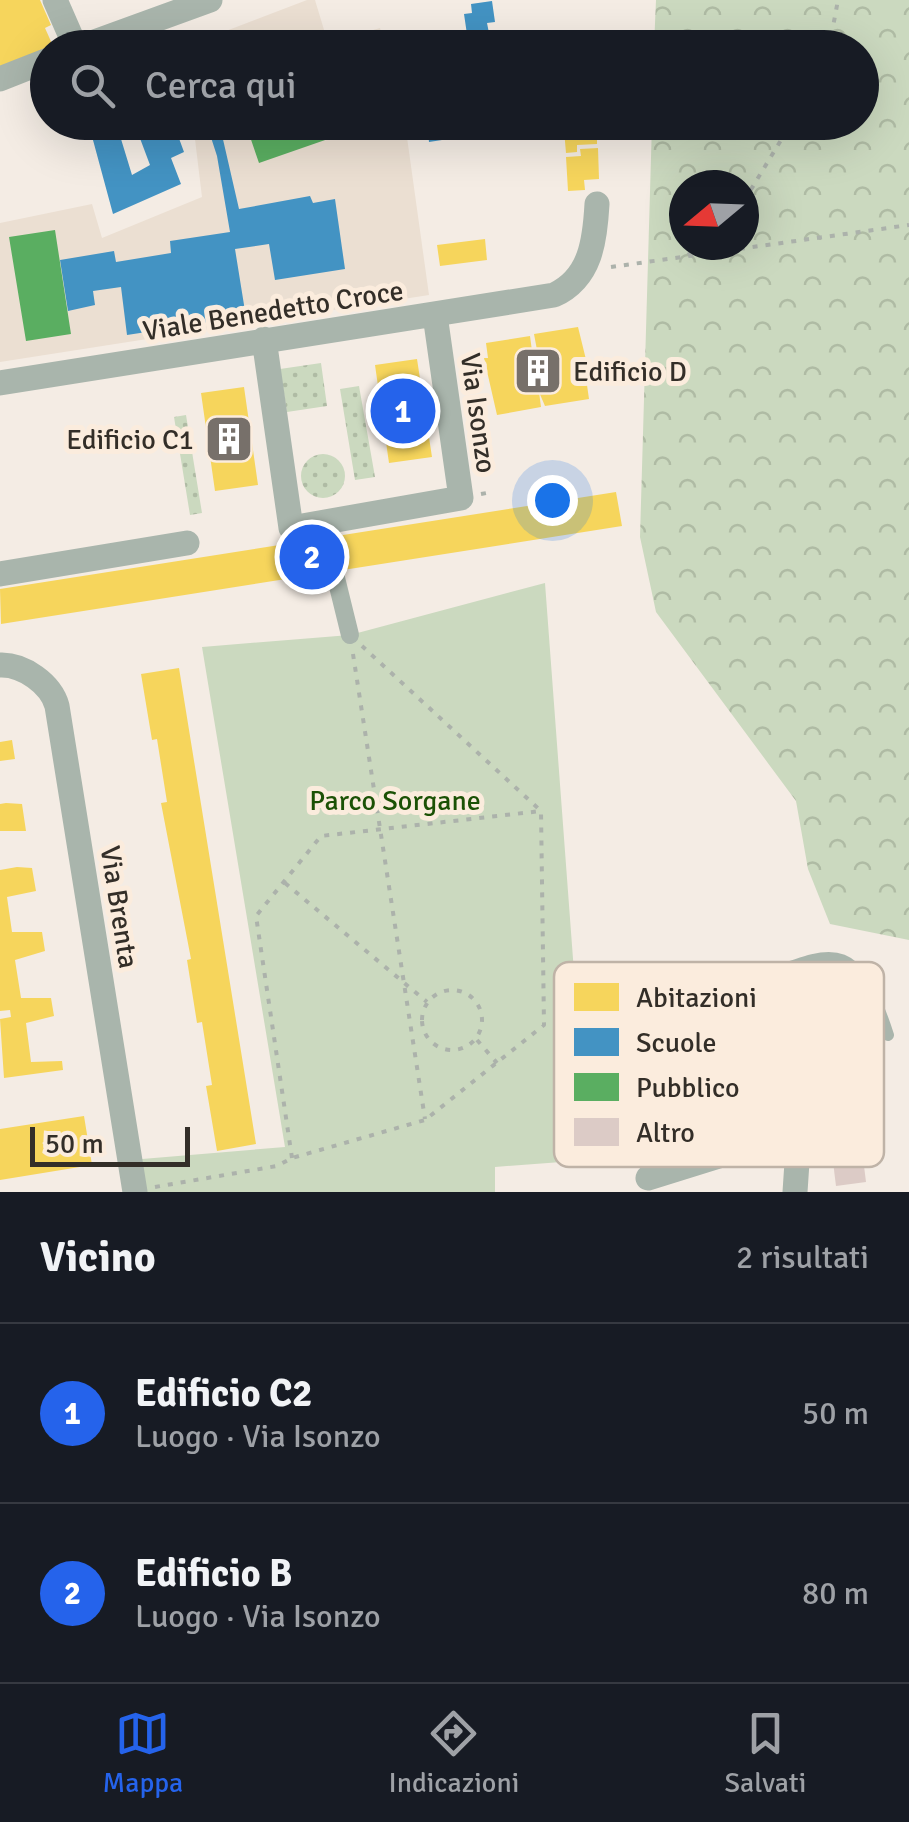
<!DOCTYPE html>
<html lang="it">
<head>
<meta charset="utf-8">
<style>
	body { margin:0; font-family:Signika,sans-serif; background:#242831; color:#f1f3f6 }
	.compass { position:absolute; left:669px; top:170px; width:90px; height:90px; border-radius:50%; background:#171b24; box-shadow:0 10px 40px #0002; rotate:251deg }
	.scale { position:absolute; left:30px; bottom:25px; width:160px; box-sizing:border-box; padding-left:10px; border:5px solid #332e28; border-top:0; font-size:28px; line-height:35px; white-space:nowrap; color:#332e28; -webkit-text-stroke:8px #fbecdd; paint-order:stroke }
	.you { position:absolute; left:552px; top:500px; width:35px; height:35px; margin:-25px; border:8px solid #fff; border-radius:50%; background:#1a73e8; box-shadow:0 0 0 15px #1a73e833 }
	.badge { display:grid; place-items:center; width:65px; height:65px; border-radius:50%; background:#2563eb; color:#fff; font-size:32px; font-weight:700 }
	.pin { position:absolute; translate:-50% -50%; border:5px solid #fff; box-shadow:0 2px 10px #0006 }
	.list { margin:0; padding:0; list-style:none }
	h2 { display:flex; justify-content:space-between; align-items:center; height:130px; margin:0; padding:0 40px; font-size:42px }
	h2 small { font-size:32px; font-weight:400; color:#9ea1a6 }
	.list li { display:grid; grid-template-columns:65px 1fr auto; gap:30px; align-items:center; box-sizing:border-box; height:180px; padding:0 40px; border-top:2px solid #363941 }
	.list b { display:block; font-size:38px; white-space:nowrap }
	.list p { margin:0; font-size:32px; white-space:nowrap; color:#9ea1a6 }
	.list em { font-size:32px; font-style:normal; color:#9ea1a6 }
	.icon { flex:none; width:55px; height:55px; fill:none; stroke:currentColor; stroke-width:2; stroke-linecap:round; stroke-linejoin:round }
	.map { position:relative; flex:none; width:909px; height:1192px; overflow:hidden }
	.search { position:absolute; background:#171b24; box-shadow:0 10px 40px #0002; left:30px; right:30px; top:30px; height:110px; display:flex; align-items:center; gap:25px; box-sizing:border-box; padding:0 35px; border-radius:55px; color:#9ea1a6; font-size:38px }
	.sheet { height:490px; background:#171b24 }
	nav { display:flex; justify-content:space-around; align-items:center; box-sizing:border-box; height:140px; border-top:2px solid #363941; background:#171b24; font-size:28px; color:#9ea1a6 }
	nav a { display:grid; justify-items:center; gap:5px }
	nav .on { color:#2563eb }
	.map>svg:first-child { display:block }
	.education { fill:#ebdfd2 }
	.grass { fill:url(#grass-dots) }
	.forest { fill:url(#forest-crowns); fill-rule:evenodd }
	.park { fill:#cbd9bf }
	.homes { fill:#f6d55c }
	.schools { fill:#4393c3; fill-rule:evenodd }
	.public { fill:#5aae61 }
	.building { fill:#dccbc6 }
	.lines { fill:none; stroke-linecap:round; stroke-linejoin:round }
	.pedestrian-tunnel { stroke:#cdc6be; stroke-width:18; stroke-dasharray:18 9; stroke-linecap:butt }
	.path { stroke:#acb2ab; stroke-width:4; stroke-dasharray:5 8; stroke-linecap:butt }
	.service { stroke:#a9b5ac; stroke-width:12 }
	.pedestrian { stroke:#a9b5ac; stroke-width:18 }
	.minor { stroke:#a9b5ac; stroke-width:25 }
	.labels { text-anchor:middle; stroke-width:10; stroke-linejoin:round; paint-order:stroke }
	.street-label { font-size:28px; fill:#332e28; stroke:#fbecdd }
	.poi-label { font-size:28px; fill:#332e28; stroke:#fbecdd; text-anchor:start }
	.park-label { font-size:28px; fill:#1b5105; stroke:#fbecdd }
	.key { fill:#fbecdd; stroke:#bfb3a7; stroke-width:2.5 }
	.key-label { font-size:28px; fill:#332e28 }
</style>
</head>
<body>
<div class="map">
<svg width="909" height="1192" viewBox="0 0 909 1192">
	<defs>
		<pattern id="grass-dots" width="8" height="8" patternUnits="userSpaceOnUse" patternTransform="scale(2.5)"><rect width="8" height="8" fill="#cbd9bf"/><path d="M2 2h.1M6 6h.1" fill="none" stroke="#afbba4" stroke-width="1.8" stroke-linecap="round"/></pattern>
		<pattern id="forest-crowns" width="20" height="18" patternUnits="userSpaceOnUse" patternTransform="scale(2.5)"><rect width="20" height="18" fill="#cbd9bf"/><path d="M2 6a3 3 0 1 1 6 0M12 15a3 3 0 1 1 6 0" fill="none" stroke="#afbba4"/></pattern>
	</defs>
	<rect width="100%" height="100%" fill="#f4ece4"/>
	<path class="education" d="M307,0H315L328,43L380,28L385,47H184Z
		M193,123H405L429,295L0,362V223L92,204L102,238L202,197Z"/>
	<path class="grass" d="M321,363L327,406L287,412L280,369Z
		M359,386L375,477L355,480L340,389Z
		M186,415L202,513L190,515L174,417Z
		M301 476a22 22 0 1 1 44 0a22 22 0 1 1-44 0Z"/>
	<path class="forest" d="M656,0H909V940L830,924L808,869L796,801L656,612L640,537L652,123L862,122V48L654,47ZM684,185H744V245H684Z"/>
	<path class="park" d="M545,583L588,1160L495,1167V1192H135L130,1160L285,1147L202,647L350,635Z"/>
	<path class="homes" d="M0,0H40L51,25L45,28L53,46L0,69Z
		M564,130H575V136L597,135V144L577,145V152L566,153Z
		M598,148L599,179L584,180L585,190L568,191L566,157L581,156L580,149Z
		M485,239L487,260L440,266L437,245Z
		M578,327L592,384L587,385L589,399L545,406L539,392L541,407L497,415L484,358H488L486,343L530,336L532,351L537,350L534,334Z
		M417,359L432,457L389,463L375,365Z
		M244,387L258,485L215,491L201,393Z
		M616,492L622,526L1,624L0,589Z
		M179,668L256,1144L217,1151L206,1086L212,1085L202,1022L197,1023L187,960L191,959L161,803L167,802L157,739L152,740L141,674Z
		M12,740L15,759L0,761V742Z
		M6,803L22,804L26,831H0V804Z
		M17,867L32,868L36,891L7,897L12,932H42L45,951L15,960L21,998H51L54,1016L26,1023L31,1062L62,1061L63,1070L4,1078L0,1019L11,1017L10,1010L0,1011V870Z
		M84,1116L92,1165L0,1180V1129Z"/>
	<path class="schools" d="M492,1L495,22L487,23L489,33L482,34L484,45L494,43V48H469L464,14L472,13L471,4Z
		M111,122H173L184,152L171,158L181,184L113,214L90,129ZM138,133L150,165L132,175L121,139Z
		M206,122H219L239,209L310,196L313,203L335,199L345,269L275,280L269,244L235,249L245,311L211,317L212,322L127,335L121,287L93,291L95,305L68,311L60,260L114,251L116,262L171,253L170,241L230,232L217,156Z
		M427,122H479L481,134L429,142Z"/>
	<path class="public" d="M221,122H323L328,139L259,163L246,125L225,133Z
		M55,230L71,334L26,341L9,237Z"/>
	<path class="building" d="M859,1125L866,1182L836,1186L829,1129Z"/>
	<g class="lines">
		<path class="pedestrian-tunnel" d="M324,532L336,578"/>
		<path class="path" d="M829,48L838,0
			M744,201L792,122
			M688,255L699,245
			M611,267L909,225
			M481,494L492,492
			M353,654L425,1119
			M285,883L427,1002
			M422 1020a30 30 0 1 1 60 0a30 30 0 1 1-60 0Z
			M477,1040L497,1063
			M292,1158L256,916L321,836L541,811
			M155,1187L277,1166L292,1158L425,1120L544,1025L541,811L362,646"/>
		<path class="service" d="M749,1073C774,1085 790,1119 791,1147
			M773,1093L745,1098C711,1067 726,1033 735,993L741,985C830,954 853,928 888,1035"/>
		<path class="pedestrian" d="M336,578L350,635"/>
		<path class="minor" d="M55,0L76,48
			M78,48L210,0
			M0,79L48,60
			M264,339L291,528L461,498L435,315
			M0,383L554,295C591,278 595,240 597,204
			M0,574L187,543
			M0,665C23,664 51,684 57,706L135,1192
			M648,1178L767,1141L791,1147L797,1162L795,1192"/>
	</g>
	<defs>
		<g id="building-square" transform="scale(2.5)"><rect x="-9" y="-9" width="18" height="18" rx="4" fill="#77706a" stroke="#fbecdd"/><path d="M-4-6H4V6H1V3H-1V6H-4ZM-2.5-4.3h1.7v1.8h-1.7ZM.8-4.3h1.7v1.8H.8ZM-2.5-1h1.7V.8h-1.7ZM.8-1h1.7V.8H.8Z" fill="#fff"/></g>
	</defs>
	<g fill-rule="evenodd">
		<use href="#building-square" x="538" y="371"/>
		<use href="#building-square" x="229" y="439"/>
	</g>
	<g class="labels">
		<g class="street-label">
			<text transform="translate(273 310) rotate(-9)" y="10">Viale Benedetto Croce</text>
			<text transform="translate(479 413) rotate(82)" y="10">Via Isonzo</text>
			<text transform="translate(120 907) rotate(81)" y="10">Via Brenta</text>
		</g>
		<g class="poi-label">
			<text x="573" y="381">Edificio D</text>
			<text x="194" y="449" text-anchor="end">Edificio C1</text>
		</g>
		<g class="park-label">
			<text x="395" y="810">Parco Sorgane</text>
		</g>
	</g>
	<rect x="554" y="962" width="330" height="205" rx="15" class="key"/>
	<rect x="574" y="983" width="45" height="28" fill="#f6d55c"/>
	<rect x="574" y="1028" width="45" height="28" fill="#4393c3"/>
	<rect x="574" y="1073" width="45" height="28" fill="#5aae61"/>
	<rect x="574" y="1118" width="45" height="28" fill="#dccbc6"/>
	<g class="key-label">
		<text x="636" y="1007">Abitazioni</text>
		<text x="636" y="1052">Scuole</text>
		<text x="636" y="1097">Pubblico</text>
		<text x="636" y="1142">Altro</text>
	</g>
</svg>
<svg class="compass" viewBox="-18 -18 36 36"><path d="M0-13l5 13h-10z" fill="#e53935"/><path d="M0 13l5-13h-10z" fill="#9ea1a6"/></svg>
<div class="scale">50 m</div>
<div class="you"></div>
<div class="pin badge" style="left:403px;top:411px">1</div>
<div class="pin badge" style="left:312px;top:557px">2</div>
<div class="search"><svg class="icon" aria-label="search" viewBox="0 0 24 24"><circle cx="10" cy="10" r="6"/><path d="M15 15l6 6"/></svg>Cerca qui</div>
</div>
<section class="sheet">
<h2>Vicino<small>2 risultati</small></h2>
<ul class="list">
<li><span class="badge">1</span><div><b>Edificio C2</b><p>Luogo · Via Isonzo</p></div><em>50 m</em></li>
<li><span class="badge">2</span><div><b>Edificio B</b><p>Luogo · Via Isonzo</p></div><em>80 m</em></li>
</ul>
</section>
<nav>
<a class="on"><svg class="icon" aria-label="map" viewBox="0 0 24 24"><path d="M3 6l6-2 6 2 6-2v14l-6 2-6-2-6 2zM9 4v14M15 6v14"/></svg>Mappa</a>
<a><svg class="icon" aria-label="directions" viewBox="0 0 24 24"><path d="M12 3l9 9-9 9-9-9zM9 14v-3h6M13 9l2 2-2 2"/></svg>Indicazioni</a>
<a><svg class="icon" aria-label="saved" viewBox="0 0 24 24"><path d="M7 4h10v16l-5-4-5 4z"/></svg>Salvati</a>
</nav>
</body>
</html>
